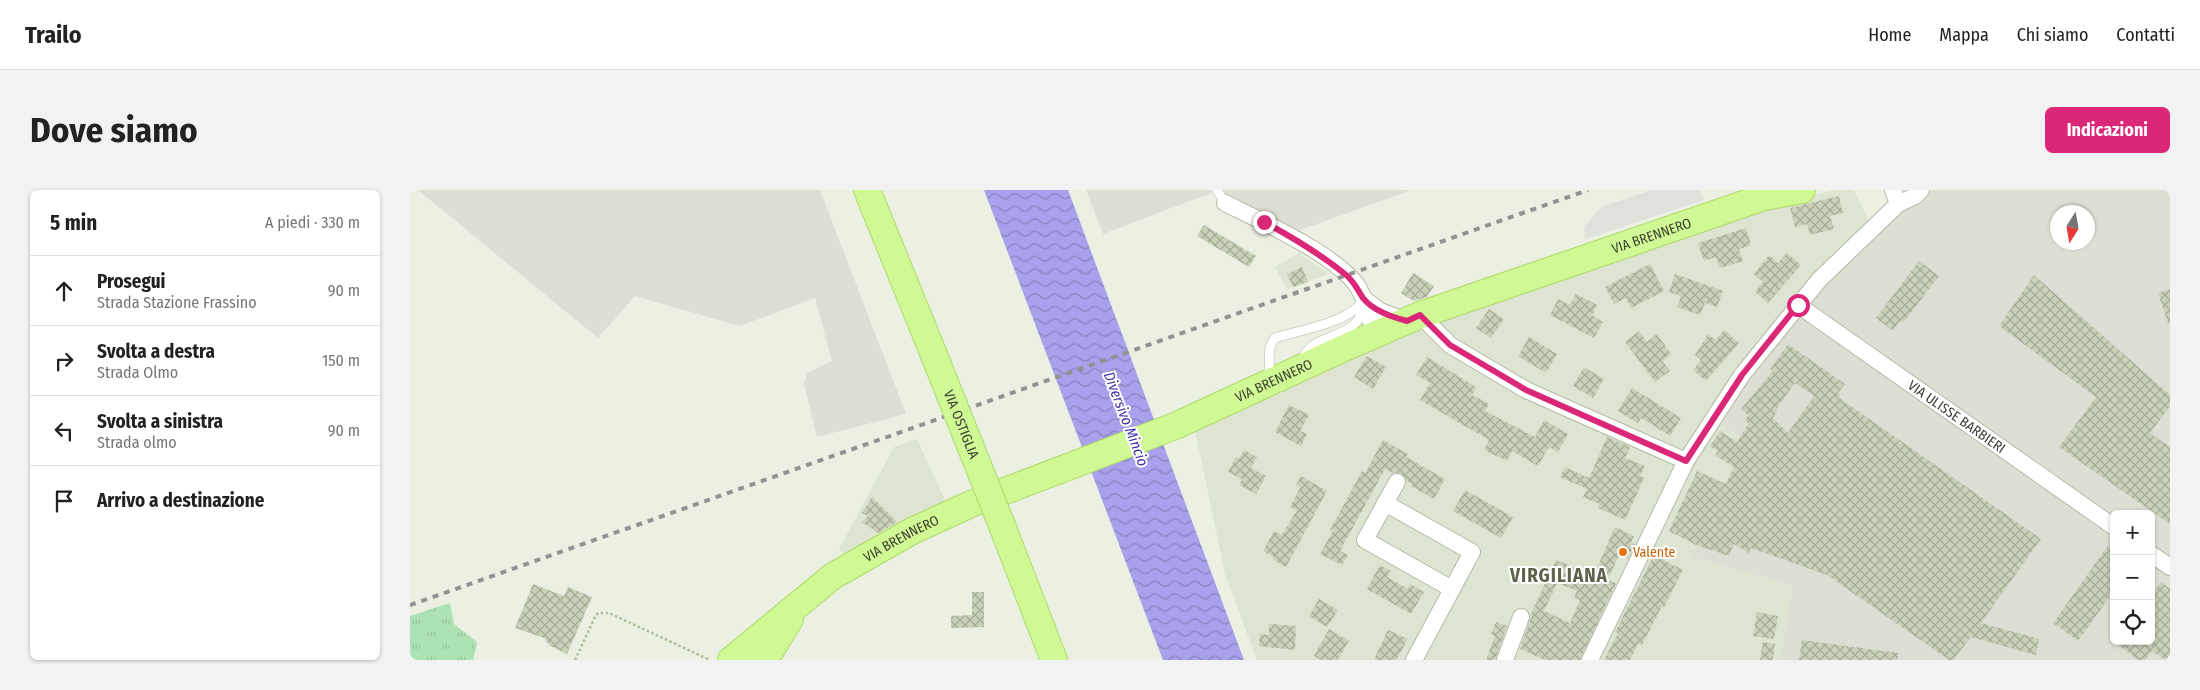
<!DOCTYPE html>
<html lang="it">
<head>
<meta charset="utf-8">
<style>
	body { margin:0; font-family:"Fira Sans Condensed",sans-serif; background:#f2f2f2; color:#222 }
	.controls { position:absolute; right:15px; bottom:15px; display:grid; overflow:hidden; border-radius:8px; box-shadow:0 1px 4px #0004 }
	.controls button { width:45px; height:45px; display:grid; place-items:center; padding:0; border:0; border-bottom:1px solid #e0e0e0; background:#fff; color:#222; font:25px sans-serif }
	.compass { position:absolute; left:1640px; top:15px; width:45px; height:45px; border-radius:50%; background:#fff; box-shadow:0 1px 4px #0004; rotate:191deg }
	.stop { position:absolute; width:15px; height:15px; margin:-11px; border:4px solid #db2777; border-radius:50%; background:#fff }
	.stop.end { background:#db2777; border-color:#fff; box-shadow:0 1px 5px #0008 }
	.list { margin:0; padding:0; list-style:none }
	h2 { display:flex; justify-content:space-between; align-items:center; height:65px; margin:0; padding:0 20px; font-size:21px }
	h2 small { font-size:16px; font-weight:400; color:#767676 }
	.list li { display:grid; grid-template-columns:32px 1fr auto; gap:15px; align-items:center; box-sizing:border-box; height:70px; padding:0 20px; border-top:1px solid #e0e0e0 }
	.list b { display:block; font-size:19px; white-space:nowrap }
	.list p { margin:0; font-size:16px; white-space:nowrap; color:#767676 }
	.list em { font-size:16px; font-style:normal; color:#767676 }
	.icon { flex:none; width:28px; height:28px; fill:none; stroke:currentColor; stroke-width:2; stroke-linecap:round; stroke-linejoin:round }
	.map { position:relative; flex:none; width:1760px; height:470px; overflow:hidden; border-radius:8px }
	header { display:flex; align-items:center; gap:30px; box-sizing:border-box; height:70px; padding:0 25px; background:#fff; border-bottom:1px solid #e0e0e0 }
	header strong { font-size:24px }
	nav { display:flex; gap:28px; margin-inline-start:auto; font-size:18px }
	.intro { display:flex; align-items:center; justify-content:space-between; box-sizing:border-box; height:120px; padding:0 30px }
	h1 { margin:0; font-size:35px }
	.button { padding:12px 22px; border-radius:8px; background:#db2777; color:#fff; font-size:18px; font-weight:700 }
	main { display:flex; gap:30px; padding:0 30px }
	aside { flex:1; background:#fff; border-radius:8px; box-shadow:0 1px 4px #0004 }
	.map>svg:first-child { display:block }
	.residential { fill:#dde4d1 }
	.industrial { fill:#dddfd5; fill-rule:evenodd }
	.grass { fill:url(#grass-tufts) }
	.parking { fill:#dfe1db }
	.water { fill:url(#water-waves) }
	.building { fill:url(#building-cross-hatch); fill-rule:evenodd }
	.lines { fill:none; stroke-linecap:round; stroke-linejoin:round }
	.lane-casing { stroke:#b3bba6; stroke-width:10 }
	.street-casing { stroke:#b3bba6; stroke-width:18 }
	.primary-casing { stroke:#aedb66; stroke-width:28 }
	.path { stroke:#b0bc98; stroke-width:2.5; stroke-dasharray:2.5 2.5; stroke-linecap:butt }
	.lane { stroke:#fff; stroke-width:9 }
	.street { stroke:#fff; stroke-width:16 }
	.primary { stroke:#d0f894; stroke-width:26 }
	.rail { stroke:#929292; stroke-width:4; stroke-dasharray:6 6; stroke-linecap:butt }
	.primary-bridge-casing { stroke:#aedb66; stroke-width:28; stroke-linecap:butt }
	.primary-bridge { stroke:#d0f894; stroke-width:26 }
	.route { stroke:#db2777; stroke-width:6 }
	.food-dot { fill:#e8710a; stroke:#fff; stroke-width:2 }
	.labels { text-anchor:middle; stroke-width:4; stroke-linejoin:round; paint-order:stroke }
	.street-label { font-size:14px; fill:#3d4133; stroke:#fff }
	.food-label { font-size:14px; fill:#c56008; stroke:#fff; text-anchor:start }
	.water-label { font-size:15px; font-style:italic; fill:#4034a6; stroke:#fff }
	.district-label { font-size:19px; font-weight:bold; letter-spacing:1px; fill:#5d634b; stroke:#fff }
</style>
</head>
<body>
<header>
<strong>Trailo</strong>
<nav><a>Home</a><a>Mappa</a><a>Chi siamo</a><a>Contatti</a></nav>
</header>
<div class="intro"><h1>Dove siamo</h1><a class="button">Indicazioni</a></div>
<main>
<aside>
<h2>5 min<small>A piedi · 330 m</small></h2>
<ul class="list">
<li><svg class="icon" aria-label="ahead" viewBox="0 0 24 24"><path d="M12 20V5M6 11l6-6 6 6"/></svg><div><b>Prosegui</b><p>Strada Stazione Frassino</p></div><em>90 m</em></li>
<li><svg class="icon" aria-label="right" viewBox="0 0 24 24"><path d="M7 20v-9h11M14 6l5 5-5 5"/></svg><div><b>Svolta a destra</b><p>Strada Olmo</p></div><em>150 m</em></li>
<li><svg class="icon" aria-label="left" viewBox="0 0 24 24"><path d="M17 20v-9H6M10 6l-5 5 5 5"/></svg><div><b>Svolta a sinistra</b><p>Strada olmo</p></div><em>90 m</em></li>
<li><svg class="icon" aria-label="arrive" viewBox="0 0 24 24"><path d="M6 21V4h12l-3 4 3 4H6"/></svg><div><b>Arrivo a destinazione</b></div></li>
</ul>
</aside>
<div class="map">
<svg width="1760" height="470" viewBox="0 0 1760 470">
	<defs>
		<pattern id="grass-tufts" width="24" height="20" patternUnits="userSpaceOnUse" patternTransform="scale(1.25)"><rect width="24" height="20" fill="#ade3b4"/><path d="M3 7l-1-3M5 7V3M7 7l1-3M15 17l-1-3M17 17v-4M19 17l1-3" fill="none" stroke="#96c49b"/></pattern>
		<pattern id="water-waves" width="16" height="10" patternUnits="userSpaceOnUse" patternTransform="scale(1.25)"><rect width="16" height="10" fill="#a8a1eb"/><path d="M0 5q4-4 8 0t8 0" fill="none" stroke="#8a85bf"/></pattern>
		<pattern id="building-cross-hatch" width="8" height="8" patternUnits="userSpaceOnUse" patternTransform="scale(1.25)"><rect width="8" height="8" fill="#cad1b9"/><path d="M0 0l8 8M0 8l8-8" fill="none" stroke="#a5ab97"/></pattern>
	</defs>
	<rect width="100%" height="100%" fill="#ebf0e3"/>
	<path class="residential" d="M1426,0H1444L1459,32L1406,84L1295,223L1337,251L1382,395L1370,470H847L815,384L784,235L932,161L1357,14Z
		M889,63L919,84L877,99L865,77Z
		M507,249L538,317L438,370L429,359L484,257Z"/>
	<path class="industrial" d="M8,0H410L496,224L407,247L394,194L397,183L422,171L405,108L330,136L225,106L188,148Z
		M676,0H1001L885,42L806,1L693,44Z
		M1518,0H1760V470H1370L1382,395L1280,366L1337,252L1308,232L1337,188L1397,113L1492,19ZM1648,22H1678V52H1648ZM1704,324H1741V451H1704Z"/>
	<path class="grass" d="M40,413L44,434L67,452L63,470H0V426Z"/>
	<path class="parking" d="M1242,0H1290L1294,10L1175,49L1174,37L1191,17Z"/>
	<path class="water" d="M574,0H658L834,470H753Z"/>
	<path class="building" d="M1429,6L1433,23L1420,26L1424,39L1400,45L1397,34L1385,37L1380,18Z
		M794,35L846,66L839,77L787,46Z
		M1336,38L1341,55L1329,59L1333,71L1310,78L1306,67L1294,71L1288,53Z
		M1377,63L1391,75L1358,113L1345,102L1353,92L1344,84L1359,65L1368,73Z
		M1509,71L1529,86L1494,132L1491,130L1483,141L1466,128Z
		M1240,74L1254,101L1221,118L1216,108L1204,114L1195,97Z
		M892,77L898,92L883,97L877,84Z
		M1003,83L1024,96L1017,107L1004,111L991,103Z
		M1265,84L1313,101L1307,117L1295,113L1290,125L1267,117L1271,106L1259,102Z
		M1624,85L1760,205V216L1740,243L1760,257V334L1649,257L1686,207L1589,136Z
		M1760,99V133H1758L1748,103Z
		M1166,104L1187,115L1182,125L1193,132L1184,148L1140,125L1148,109L1160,115Z
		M1079,119L1094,129L1081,148L1066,138Z
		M1314,140L1329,153L1296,191L1283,180L1291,170L1285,165L1298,144L1306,150Z
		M1229,141L1237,152L1247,144L1261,164L1252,171L1260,181L1245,192L1215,152Z
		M1119,147L1147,164L1136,183L1108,166Z
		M1378,154L1435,194L1428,203L1430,204L1428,207L1631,349L1571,433L1629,449L1626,465L1561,447L1543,470H1539L1417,385L1341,358L1338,363L1324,354L1319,366L1286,355L1259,341L1287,281L1316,294L1324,277L1305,265L1308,261L1300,256L1310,241L1327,252L1339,233L1335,231L1338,225L1331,219L1363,181L1360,179ZM1385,193L1404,206L1378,243L1363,228L1368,220L1366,219Z
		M957,166L976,177L963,199L944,187Z
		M1017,167L1066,197L1062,205L1079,214L1075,221L1125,247L1134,230L1158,244L1148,262L1139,257L1128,276L1102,261L1097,271L1074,260L1079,250L1010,210L1020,193L1006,185Z
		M1174,177L1194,189L1183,208L1163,196Z
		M1222,198L1271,228L1260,246L1231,228L1228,233L1208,221Z
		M879,215L899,225L890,241L897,244L891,256L865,242Z
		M1197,247L1220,257L1215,268L1235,276L1230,286L1234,288L1215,330L1188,318L1189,314L1173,307L1177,299L1150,287L1155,277L1179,288Z
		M973,250L998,264L996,267L1035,289L1024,309L1001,296L1002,294L997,291L992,284L983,283L975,279L930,361L938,365L932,375L910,364L923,341L920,340L952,281L955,283Z
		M834,260L847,267L841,278L856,286L846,304L829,295L832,289L818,282L826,267L829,269Z
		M891,286L917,301L876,377L863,370L864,367L853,361L864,341L872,345L887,320L880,317L890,298L886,295Z
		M1055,300L1103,327L1091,348L1043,321Z
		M462,307L487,332L468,343L452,332L458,326L452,323Z
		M1205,337L1224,346L1221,353L1225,354L1218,368L1210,364L1197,390L1206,393L1170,470H1135L1110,459L1122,425L1121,424L1146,370L1184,385ZM1147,393L1167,401L1164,408L1170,410L1160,433L1134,421Z
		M1697,357L1704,362V401L1668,451L1643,433Z
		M1244,365L1273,380L1254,417L1252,416L1232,455L1228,454L1220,470H1194L1208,443L1205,442Z
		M970,375L981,381L977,387L998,399L1000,394L1014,402L1001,424L957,399Z
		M1751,392L1760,399V470H1756L1742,461L1735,470H1728L1703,451H1741V406Z
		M123,394L154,406L158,397L182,407L157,464L140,456L134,448L105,438Z
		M562,402H574V437L541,438V426L562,425Z
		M909,409L928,420L917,437L899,426Z
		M1347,422L1368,426L1364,449L1343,446Z
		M1086,432L1097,436L1085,470H1076L1085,446L1081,444Z
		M859,434L886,436L885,460L849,456L850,444L859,445Z
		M919,439L939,451L928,470H911L904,466Z
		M978,440L998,449L986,470H964Z
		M1392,450L1488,463V470H1389Z
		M1353,452L1365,454L1363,470H1350Z"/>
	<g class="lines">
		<g class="lane-casing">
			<path id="lane" d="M807,0L815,13
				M892,172C893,168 894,164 897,161C911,143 950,148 954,114
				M858,189C862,175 855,159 865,148C889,140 941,133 954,109"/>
		</g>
		<g class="street-casing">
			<g id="street">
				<path d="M1483,0L1488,14"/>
				<path d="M815,13C851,31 922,63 946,94C954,105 956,117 960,130L977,140"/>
				<path d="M954,109L970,121L997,131"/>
				<path id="s1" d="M1388,115L1704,337"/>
				<path d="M1010,125L1040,155L1116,200L1276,271"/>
				<path d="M987,292L955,350L1042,399"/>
				<path d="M975,313L1062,362L1004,470"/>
				<path d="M1741,364L1760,377"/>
				<path d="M1095,470L1111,427"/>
				<path d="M1180,470L1276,271L1332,185L1409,90L1488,14L1505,6L1511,0"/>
			</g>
		</g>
		<g class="primary-casing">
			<g id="primary">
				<path d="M457,0L522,160"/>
				<path d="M1354,7L1392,0"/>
				<path d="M593,338L644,470"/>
				<path id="s2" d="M321,470L423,386L502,341L561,314L765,236L932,159L1010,125L1354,7L1369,0"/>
				<path d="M355,470L380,429"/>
			</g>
		</g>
		<path class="path" d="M165,470L185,427L188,423H199L300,470"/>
		<use href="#lane" class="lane"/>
		<use href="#street" class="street"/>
		<use href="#primary" class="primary"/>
		<path class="rail" d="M0,415L1178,0"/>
		<g class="primary-bridge-casing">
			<g id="primary-bridge">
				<path id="s3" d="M522,160L593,338"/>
			</g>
		</g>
		<use href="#primary-bridge" class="primary-bridge"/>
	</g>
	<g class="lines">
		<path class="route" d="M854,32C882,47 910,64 935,84C944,91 947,99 953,108C963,121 982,127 997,131L1010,125L1040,155L1116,200L1276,271L1332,185L1388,115"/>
	</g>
	<circle class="food-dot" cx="1213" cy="362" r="5"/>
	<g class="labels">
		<g class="street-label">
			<text dy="5" stroke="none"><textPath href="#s2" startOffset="1020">VIA BRENNERO</textPath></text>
			<text dy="5" stroke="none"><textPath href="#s2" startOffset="615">VIA BRENNERO</textPath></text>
			<text dy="5" stroke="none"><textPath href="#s1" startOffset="194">VIA ULISSE BARBIERI</textPath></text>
			<text dy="5" stroke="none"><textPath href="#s3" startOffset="80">VIA OSTIGLIA</textPath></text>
			<text dy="5" stroke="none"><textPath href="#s2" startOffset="210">VIA BRENNERO</textPath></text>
		</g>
		<g class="food-label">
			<text x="1223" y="367">Valente</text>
		</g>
		<g class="water-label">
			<text transform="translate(716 229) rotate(69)" y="5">Diversivo Mincio</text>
		</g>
		<g class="district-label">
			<text x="1149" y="392">VIRGILIANA</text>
		</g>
	</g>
</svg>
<div class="controls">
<button>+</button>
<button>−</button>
<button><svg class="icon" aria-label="locate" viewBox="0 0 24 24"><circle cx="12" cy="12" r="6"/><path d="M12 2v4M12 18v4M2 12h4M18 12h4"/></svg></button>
</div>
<svg class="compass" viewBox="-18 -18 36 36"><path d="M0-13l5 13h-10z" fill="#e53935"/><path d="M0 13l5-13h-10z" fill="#767676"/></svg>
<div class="stop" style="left:1388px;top:115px"></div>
<div class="stop end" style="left:854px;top:32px"></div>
</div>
</main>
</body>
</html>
